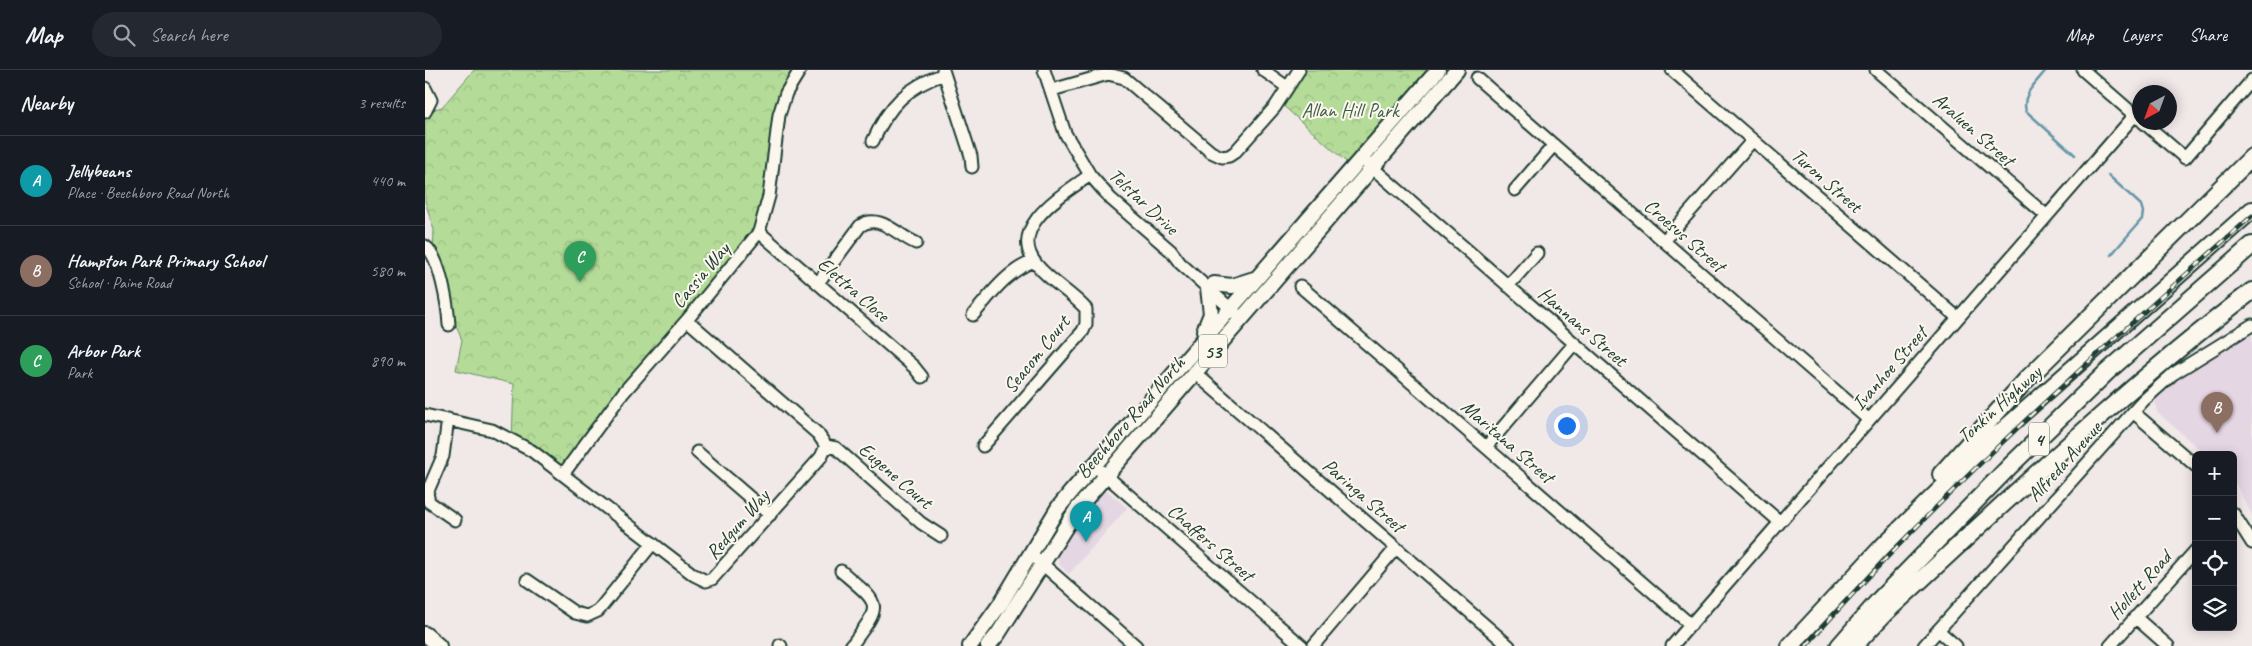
<!DOCTYPE html>
<html lang="en">
<head>
<meta charset="utf-8">
<style>
	body { margin:0; font-family:Caveat,sans-serif; background:#242831; color:#f1f3f6 }
	.controls { position:absolute; right:15px; bottom:15px; display:grid; overflow:hidden; border-radius:8px; box-shadow:0 2px 12px #0003 }
	.controls button { width:45px; height:45px; display:grid; place-items:center; padding:0; border:0; border-bottom:1px solid #363941; background:#171b24; color:#f1f3f6; font:25px sans-serif }
	.compass { position:absolute; left:1707px; top:15px; width:45px; height:45px; border-radius:50%; background:#171b24; box-shadow:0 2px 12px #0003; rotate:221deg }
	.you { position:absolute; left:1141px; top:355px; width:18px; height:18px; margin:-12px; border:4px solid #fff; border-radius:50%; background:#1a73e8; box-shadow:0 0 0 8px #1a73e833 }
	.badge { display:grid; place-items:center; width:32px; height:32px; border-radius:50%; background:#0b8043; color:#fff; font-size:16px; font-weight:700 }
	.pin { position:absolute; translate:-50% -41px; filter:drop-shadow(0 1px 2px #0008) }
	.pin::after { content:''; position:absolute; top:26px; width:18px; height:15px; background:inherit; clip-path:polygon(0 0,100% 0,50% 100%) }
	.list { margin:0; padding:0; list-style:none }
	h2 { display:flex; justify-content:space-between; align-items:center; height:65px; margin:0; padding:0 20px; font-size:21px }
	h2 small { font-size:16px; font-weight:400; color:#9ea1a6 }
	.list li { display:grid; grid-template-columns:32px 1fr auto; gap:15px; align-items:center; box-sizing:border-box; height:90px; padding:0 20px; border-top:1px solid #363941 }
	.list b { display:block; font-size:19px; white-space:nowrap }
	.list p { margin:0; font-size:16px; white-space:nowrap; color:#9ea1a6 }
	.list em { font-size:16px; font-style:normal; color:#9ea1a6 }
	.icon { flex:none; width:28px; height:28px; fill:none; stroke:currentColor; stroke-width:2; stroke-linecap:round; stroke-linejoin:round }
	.map { position:relative; flex:none; width:1827px; height:576px; overflow:hidden }
	header { display:flex; align-items:center; gap:30px; box-sizing:border-box; height:70px; padding:0 25px; background:#171b24; border-bottom:1px solid #363941 }
	header strong { font-size:24px }
	nav { display:flex; gap:28px; margin-inline-start:auto; font-size:18px }
	.search { width:350px; height:45px; background:#242831; display:flex; align-items:center; gap:12px; box-sizing:border-box; padding:0 18px; border-radius:28px; color:#9ea1a6; font-size:19px }
	main { display:flex }
	aside { flex:1; background:#171b24 }
	.map>svg:first-child { display:block }
	.built { fill:#e5d6e3 }
	.forest { fill:url(#forest-crowns); stroke:#6a8c66 }
	.lines { fill:none; stroke-linecap:round; stroke-linejoin:round }
	.stream { stroke:#6496a7; stroke-width:2.5 }
	.minor-casing { stroke:#1f3d34; stroke-width:15 }
	.major-casing { stroke:#1f3d34; stroke-width:18 }
	.highway-casing { stroke:#1f3d34; stroke-width:20 }
	.minor { stroke:#fbf7ec; stroke-width:11 }
	.major { stroke:#fbf7ec; stroke-width:14 }
	.highway { stroke:#fbf7ec; stroke-width:16 }
	.rail-casing { stroke:#1f3d34; stroke-width:4.5 }
	.rail { stroke:#fbf7ec; stroke-width:2.5; stroke-dasharray:8; stroke-linecap:butt }
	.labels { text-anchor:middle; stroke-width:4; stroke-linejoin:round; paint-order:stroke }
	.shield { fill:#fbf7ec; stroke:#61756b; stroke-width:1 }
	.shield-label { font-size:19px; font-weight:bold; fill:#1f3d34 }
	.park-label { font-size:20px; fill:#3d5d48; stroke:#fbf7ec }
	.street-label { font-size:20px; fill:#1f3d34; stroke:#fbf7ec }
</style>
</head>
<body>
<header>
<strong>Map</strong>
<div class="search"><svg class="icon" aria-label="search" viewBox="0 0 24 24"><circle cx="10" cy="10" r="6"/><path d="M15 15l6 6"/></svg>Search here</div>
<nav><a>Map</a><a>Layers</a><a>Share</a></nav>
</header>
<main>
<aside>
<h2>Nearby<small>3 results</small></h2>
<ul class="list">
<li><span class="badge" style="background:#0f9aa8">A</span><div><b>Jellybeans</b><p>Place · Beechboro Road North</p></div><em>440 m</em></li>
<li><span class="badge" style="background:#8d6e63">B</span><div><b>Hampton Park Primary School</b><p>School · Paine Road</p></div><em>580 m</em></li>
<li><span class="badge" style="background:#2e9e5b">C</span><div><b>Arbor Park</b><p>Park</p></div><em>890 m</em></li>
</ul>
</aside>
<div class="map">
<svg width="1827" height="576" viewBox="0 0 1827 576">
	<defs>
		<pattern id="forest-crowns" width="20" height="18" patternUnits="userSpaceOnUse" patternTransform="scale(1.25)"><rect width="20" height="18" fill="#b4dc98"/><path d="M2 6a3 3 0 1 1 6 0M12 15a3 3 0 1 1 6 0" fill="none" stroke="#9abe84"/></pattern>
	</defs>
	<rect width="100%" height="100%" fill="#f1e8e8"/>
	<filter id="ink" filterUnits="userSpaceOnUse"><feTurbulence type="fractalNoise" baseFrequency=".02" numOctaves="2"/><feDisplacementMap in="SourceGraphic" scale="10" xChannelSelector="R" yChannelSelector="G"/><feConvolveMatrix kernelMatrix="1 2 1 2 8 2 1 2 1" color-interpolation-filters="sRGB"/></filter>
	<g filter="url(#ink)">
		<path class="built" d="M1827,262V445L1808,409V385H1781L1732,342L1729,325L1748,309Z
			M680,419L702,438L644,504L634,494L632,485L659,441Z"/>
		<path class="forest" d="M49,0H375L366,14L338,152L139,403L87,370L89,314L31,300L37,270L23,237L8,184L9,160L0,131V42L17,37Z
			M874,0H1013L928,98L853,31Z"/>
		<g class="lines">
			<path class="stream" d="M1621,0C1612,12 1596,24 1601,41L1650,85
				M1683,105L1716,135L1718,142L1717,149L1686,185"/>
			<g class="minor-casing">
				<path id="minor" d="M518,0L546,86L547,97
					M619,0L640,63L665,105L686,129L746,181L755,193L816,248
					M838,0L862,17
					M1247,0L1533,248
					M1451,0L1622,146
					M1658,0L1714,49
					M1052,8L1444,350
					M0,18L6,30L0,42
					M627,20L683,4L699,8L786,82L797,87L804,86L810,82L850,37L874,0
					M1718,52L1760,88L1827,10
					M448,71C464,35 482,17 519,4
					M942,93L1355,452
					M1090,120L1129,75
					M334,162L489,297L497,307
					M1239,171L1328,70
					M0,176C15,186 23,237 24,255
					M393,213L435,156C454,142 473,166 491,173
					M875,216L1266,555
					M1083,216L1112,183
					M548,245C566,224 582,201 609,191
					M770,303L1084,576
					M1708,342L1771,396
					M0,345L67,360L107,381L269,505L281,511L287,509L396,387L401,376L393,364L262,250
					M23,349L18,386L2,423L4,432L30,450
					M401,376L411,378L496,453L516,466
					M558,376L658,261L661,254V239C647,223 626,212 612,195C580,157 639,124 665,105
					M1061,377L1149,274
					M272,382L345,445
					M670,396L877,576
					M139,403L198,323L262,250L334,162L344,126L354,45L361,23L375,0
					M1808,443L1827,473
					M607,485L711,576
					M416,501C457,536 458,533 426,576
					M102,510L150,543L162,546L173,541L228,473
					M1710,547L1743,576
					M1513,560L1531,576
					M355,575L356,576
					M888,576L971,478
					M1247,576L1710,45
					M1499,576L1718,331L1748,304L1827,255
					M1685,576L1771,480"/>
			</g>
			<g class="major-casing">
				<path id="major" d="M789,214L807,216L829,209
					M779,261L786,244L783,218
					M0,564L14,576
					M545,576L576,533L633,438L646,422L1013,0
					M563,576L573,564L652,439L1032,0"/>
			</g>
			<g class="highway-casing">
				<path id="highway" d="M1516,404L1602,309L1827,87
					M1365,576L1457,477L1559,377L1827,140
					M1414,576L1455,529L1585,396L1682,302L1827,175
					M1429,576L1460,543C1580,433 1697,320 1827,221"/>
			</g>
			<use href="#minor" class="minor"/>
			<use href="#major" class="major"/>
			<use href="#highway" class="highway"/>
			<g class="rail-casing">
				<path id="rail" d="M1381,576C1517,420 1672,283 1827,146"/>
			</g>
			<use href="#rail" class="rail"/>
		</g>
	</g>
	<g class="labels">
		<g class="shield">
			<rect x="774" y="264.5" width="28" height="33" rx="4"/>
			<rect x="1604" y="352.5" width="20" height="33" rx="4"/>
		</g>
		<g class="shield-label">
			<text x="788" y="288">53</text>
			<text x="1614" y="376">4</text>
		</g>
		<g class="park-label">
			<text x="925" y="47">Allan Hill Park</text>
		</g>
		<g class="street-label">
			<text transform="translate(1549 59) rotate(41)" y="7">Araluen Street</text>
			<text transform="translate(1402 110) rotate(41)" y="7">Turon Street</text>
			<text transform="translate(719 131) rotate(43)" y="7">Telstar Drive</text>
			<text transform="translate(1260 165) rotate(41)" y="7">Croesus Street</text>
			<text transform="translate(275 205) rotate(-50)" y="7">Cassia Way</text>
			<text transform="translate(429 219) rotate(41)" y="7">Elettra Close</text>
			<text transform="translate(1158 256) rotate(41)" y="7">Hannans Street</text>
			<text transform="translate(611 284) rotate(-51)" y="7">Seacom Court</text>
			<text transform="translate(1464 298) rotate(-49)" y="7">Ivanhoe Street</text>
			<text transform="translate(1574 334) rotate(-42)" y="7">Tonkin Highway</text>
			<text transform="translate(705 347) rotate(-49)" y="7">Beechboro Road North</text>
			<text transform="translate(1083 371) rotate(41)" y="7">Maritana Street</text>
			<text transform="translate(1639 391) rotate(-48)" y="7">Alfreda Avenue</text>
			<text transform="translate(471 405) rotate(41)" y="7">Eugene Court</text>
			<text transform="translate(939 425) rotate(41)" y="7">Paringa Street</text>
			<text transform="translate(312 454) rotate(-49)" y="7">Redgum Way</text>
			<text transform="translate(786 472) rotate(41)" y="7">Chaffers Street</text>
			<text transform="translate(1714 515) rotate(-48)" y="7">Hollett Road</text>
		</g>
	</g>
</svg>
<div class="controls">
<button>+</button>
<button>−</button>
<button><svg class="icon" aria-label="locate" viewBox="0 0 24 24"><circle cx="12" cy="12" r="6"/><path d="M12 2v4M12 18v4M2 12h4M18 12h4"/></svg></button>
<button><svg class="icon" aria-label="layers" viewBox="0 0 24 24"><path d="M12 4l9 5-9 5-9-5zM3 14l9 5 9-5"/></svg></button>
</div>
<svg class="compass" viewBox="-18 -18 36 36"><path d="M0-13l5 13h-10z" fill="#e53935"/><path d="M0 13l5-13h-10z" fill="#9ea1a6"/></svg>
<div class="you"></div>
<div class="pin badge" style="left:661px;top:472px;background:#0f9aa8">A</div>
<div class="pin badge" style="left:1792px;top:363px;background:#8d6e63">B</div>
<div class="pin badge" style="left:155px;top:212px;background:#2e9e5b">C</div>
</div>
</main>
</body>
</html>
